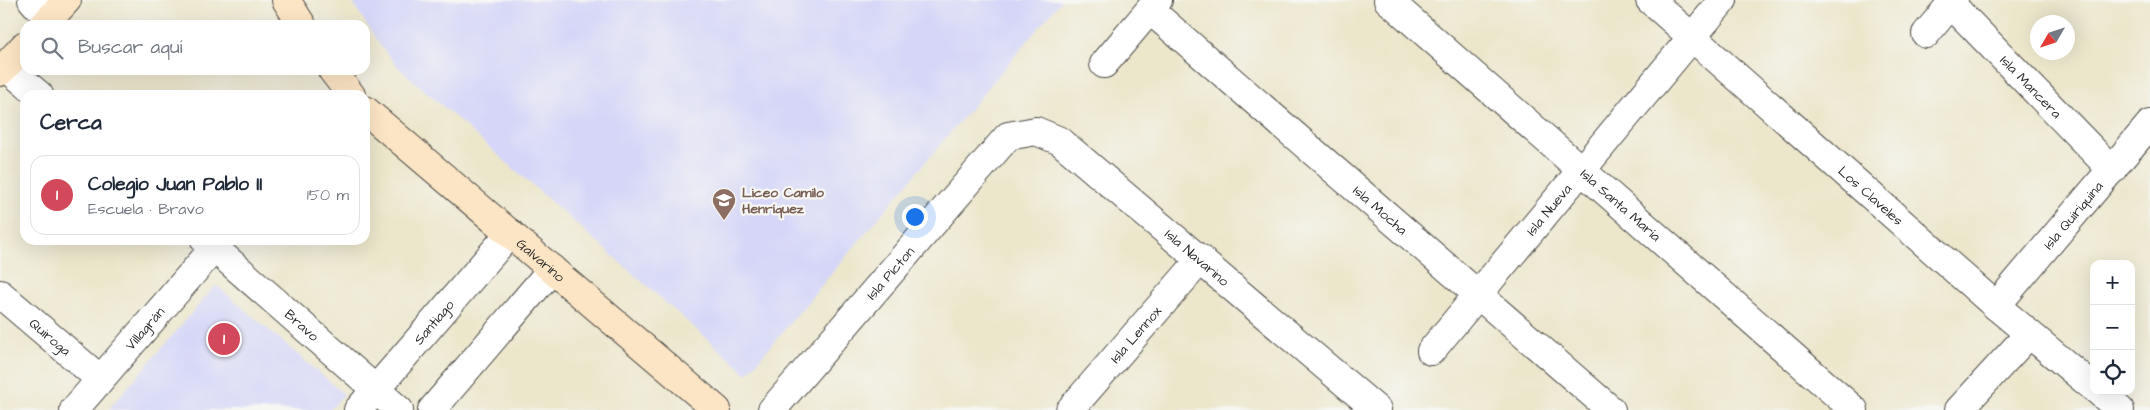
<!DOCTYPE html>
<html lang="es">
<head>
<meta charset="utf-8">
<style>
	body { margin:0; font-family:"Architects Daughter",sans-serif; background:#f6f6f7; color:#1f2937 }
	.controls { position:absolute; right:15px; bottom:15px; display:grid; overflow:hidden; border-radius:10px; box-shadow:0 5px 20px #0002 }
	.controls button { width:45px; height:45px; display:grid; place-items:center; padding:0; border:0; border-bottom:1px solid #e0e1e3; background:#fff; color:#1f2937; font:25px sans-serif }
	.compass { position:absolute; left:2030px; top:15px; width:45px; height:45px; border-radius:50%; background:#fff; box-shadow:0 5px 20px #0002; rotate:231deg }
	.you { position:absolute; left:914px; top:216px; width:18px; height:18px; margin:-12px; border:4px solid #fff; border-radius:50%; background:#1a73e8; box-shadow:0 0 0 8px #1a73e833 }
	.badge { display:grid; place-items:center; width:32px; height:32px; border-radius:50%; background:#d1495b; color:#fff; font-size:16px; font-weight:700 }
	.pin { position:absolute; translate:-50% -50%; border:2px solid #fff; box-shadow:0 1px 5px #0006 }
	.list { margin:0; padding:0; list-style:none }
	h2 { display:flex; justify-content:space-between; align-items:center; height:65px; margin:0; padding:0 20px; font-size:21px }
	h2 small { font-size:16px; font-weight:400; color:#747a83 }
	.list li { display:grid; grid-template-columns:32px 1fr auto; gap:15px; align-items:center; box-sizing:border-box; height:80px; margin:0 10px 10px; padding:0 10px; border:1px solid #e0e1e3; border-radius:15px }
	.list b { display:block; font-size:19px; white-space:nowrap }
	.list p { margin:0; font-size:16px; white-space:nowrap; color:#747a83 }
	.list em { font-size:16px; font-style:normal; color:#747a83 }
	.icon { flex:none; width:28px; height:28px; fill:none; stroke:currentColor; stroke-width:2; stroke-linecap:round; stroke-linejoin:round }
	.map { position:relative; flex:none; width:2150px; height:410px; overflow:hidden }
	.search { position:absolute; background:#fff; box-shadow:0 5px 20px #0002; left:20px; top:20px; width:350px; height:55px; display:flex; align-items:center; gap:12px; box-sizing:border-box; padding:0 18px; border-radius:15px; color:#747a83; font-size:19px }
	.panel { position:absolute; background:#fff; box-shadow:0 5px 20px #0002; left:20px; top:90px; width:350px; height:155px; border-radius:15px }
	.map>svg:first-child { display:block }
	.built { fill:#d6d7f8 }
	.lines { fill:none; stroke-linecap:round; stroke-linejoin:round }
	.street-casing { stroke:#484743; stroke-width:30 }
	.secondary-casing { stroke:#484743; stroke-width:30 }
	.street { stroke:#fff; stroke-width:28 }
	.secondary { stroke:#fce5c4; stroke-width:28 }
	.labels { text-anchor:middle; stroke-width:4.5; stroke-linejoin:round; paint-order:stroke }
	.street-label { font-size:14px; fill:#2b2b2b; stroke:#f6f6f2 }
	.education-label { font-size:14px; font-weight:bold; fill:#785e54; stroke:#f6f6f2; text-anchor:start }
</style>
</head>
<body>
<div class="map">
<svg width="2150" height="410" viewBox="0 0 2150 410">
	<rect width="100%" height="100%" fill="#f6f6f2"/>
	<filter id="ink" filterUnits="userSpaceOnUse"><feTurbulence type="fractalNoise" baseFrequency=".02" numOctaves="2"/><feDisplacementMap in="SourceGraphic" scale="10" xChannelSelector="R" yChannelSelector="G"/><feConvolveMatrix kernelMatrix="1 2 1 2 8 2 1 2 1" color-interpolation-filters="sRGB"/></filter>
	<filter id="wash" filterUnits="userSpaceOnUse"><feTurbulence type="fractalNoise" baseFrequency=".0096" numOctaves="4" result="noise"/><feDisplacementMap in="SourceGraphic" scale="20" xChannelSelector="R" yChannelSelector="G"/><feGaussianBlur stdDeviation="1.12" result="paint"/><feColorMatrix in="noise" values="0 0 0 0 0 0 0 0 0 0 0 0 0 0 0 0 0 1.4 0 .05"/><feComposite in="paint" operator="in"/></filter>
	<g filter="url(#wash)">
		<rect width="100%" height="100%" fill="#ece6cb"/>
		<path class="built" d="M351,0H1062L747,374L398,67L379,44Z
			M216,285L344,394L330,410H108Z"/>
	</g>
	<g filter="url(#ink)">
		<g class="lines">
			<g class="street-casing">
				<g id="street">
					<path d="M32,0L49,19"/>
					<path id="s1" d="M1388,0L1854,410"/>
					<path id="s2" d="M1650,0L1996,306L2094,388"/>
					<path id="s3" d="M1951,4L2112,170"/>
					<path id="s4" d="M1150,10L1611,410"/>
					<path d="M1926,34L1954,0"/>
					<path d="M1104,64L1158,0"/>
					<path d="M5,66L39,95"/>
					<path id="s5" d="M205,240L399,410"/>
					<path id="s6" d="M0,294L100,379"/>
					<path id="s7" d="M1996,306L2150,124"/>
					<path id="s8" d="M1431,351L1723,0"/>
					<path d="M2098,391L2120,410"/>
					<path id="s9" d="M74,410L214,248"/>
					<path id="s10" d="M358,410L510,233"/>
					<path d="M432,410L552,269"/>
					<path id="s11" d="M772,410L1008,136L1036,131L1060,141L1377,410"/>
					<path id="s12" d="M1070,410L1201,259"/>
					<path d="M1959,410L2029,334"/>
				</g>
			</g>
			<g class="secondary-casing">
				<g id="secondary">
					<path d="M286,0L302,25"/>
					<path d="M44,25L67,0"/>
					<path d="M332,70L351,95"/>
					<path d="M0,72L25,45"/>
					<path id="s13" d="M365,110L717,410"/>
				</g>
			</g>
			<use href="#street" class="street"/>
			<use href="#secondary" class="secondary"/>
		</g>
	</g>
	<defs>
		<g id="school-pin" transform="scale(1.25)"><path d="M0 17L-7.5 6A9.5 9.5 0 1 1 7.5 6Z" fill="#8d6e63" stroke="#f6f6f2"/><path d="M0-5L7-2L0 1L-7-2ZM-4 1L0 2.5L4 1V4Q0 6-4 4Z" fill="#fff"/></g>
	</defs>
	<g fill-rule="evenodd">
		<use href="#school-pin" x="724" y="200"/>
	</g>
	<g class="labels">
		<g class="street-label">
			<text dy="5" stroke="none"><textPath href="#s3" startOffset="115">Isla Mancera</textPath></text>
			<text dy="5" stroke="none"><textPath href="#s2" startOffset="295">Los Claveles</textPath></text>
			<text dy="5" stroke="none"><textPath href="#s1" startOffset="310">Isla Santa María</textPath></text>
			<text dy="5" stroke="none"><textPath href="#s4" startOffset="305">Isla Mocha</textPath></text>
			<text dy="5" stroke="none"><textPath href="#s8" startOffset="184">Isla Nueva</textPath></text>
			<text dy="5" stroke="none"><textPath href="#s7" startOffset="119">Isla Quiriquina</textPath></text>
			<text dy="5" stroke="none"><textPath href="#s11" startOffset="596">Isla Navarino</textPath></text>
			<text dy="5" stroke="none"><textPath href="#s13" startOffset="231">Galvarino</textPath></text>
			<text dy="5" stroke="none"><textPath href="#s11" startOffset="181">Isla Picton</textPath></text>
			<text dy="5" stroke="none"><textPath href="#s10" startOffset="116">Santiago</textPath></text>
			<text dy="5" stroke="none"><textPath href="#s5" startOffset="129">Bravo</textPath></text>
			<text dy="5" stroke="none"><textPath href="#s9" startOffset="108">Villagrán</textPath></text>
			<text dy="5" stroke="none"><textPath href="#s12" startOffset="100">Isla Lennox</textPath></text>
			<text dy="5" stroke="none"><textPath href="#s6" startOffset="66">Quiroga</textPath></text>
		</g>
		<g class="education-label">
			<text x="742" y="197">Liceo Camilo<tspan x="742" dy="16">Henríquez</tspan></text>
		</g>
	</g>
</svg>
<div class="controls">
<button>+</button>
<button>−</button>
<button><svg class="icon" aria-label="locate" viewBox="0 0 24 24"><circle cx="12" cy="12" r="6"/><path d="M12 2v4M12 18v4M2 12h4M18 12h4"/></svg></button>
</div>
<svg class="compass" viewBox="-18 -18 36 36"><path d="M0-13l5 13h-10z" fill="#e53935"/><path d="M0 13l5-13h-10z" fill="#747a83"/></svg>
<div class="you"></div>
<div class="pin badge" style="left:224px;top:339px">1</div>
<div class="search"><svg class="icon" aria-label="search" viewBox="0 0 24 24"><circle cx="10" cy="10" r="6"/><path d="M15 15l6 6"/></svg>Buscar aquí</div>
<section class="panel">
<h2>Cerca<small></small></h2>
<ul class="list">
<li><span class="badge">1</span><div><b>Colegio Juan Pablo II</b><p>Escuela · Bravo</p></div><em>150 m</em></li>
</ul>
</section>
</div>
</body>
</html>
